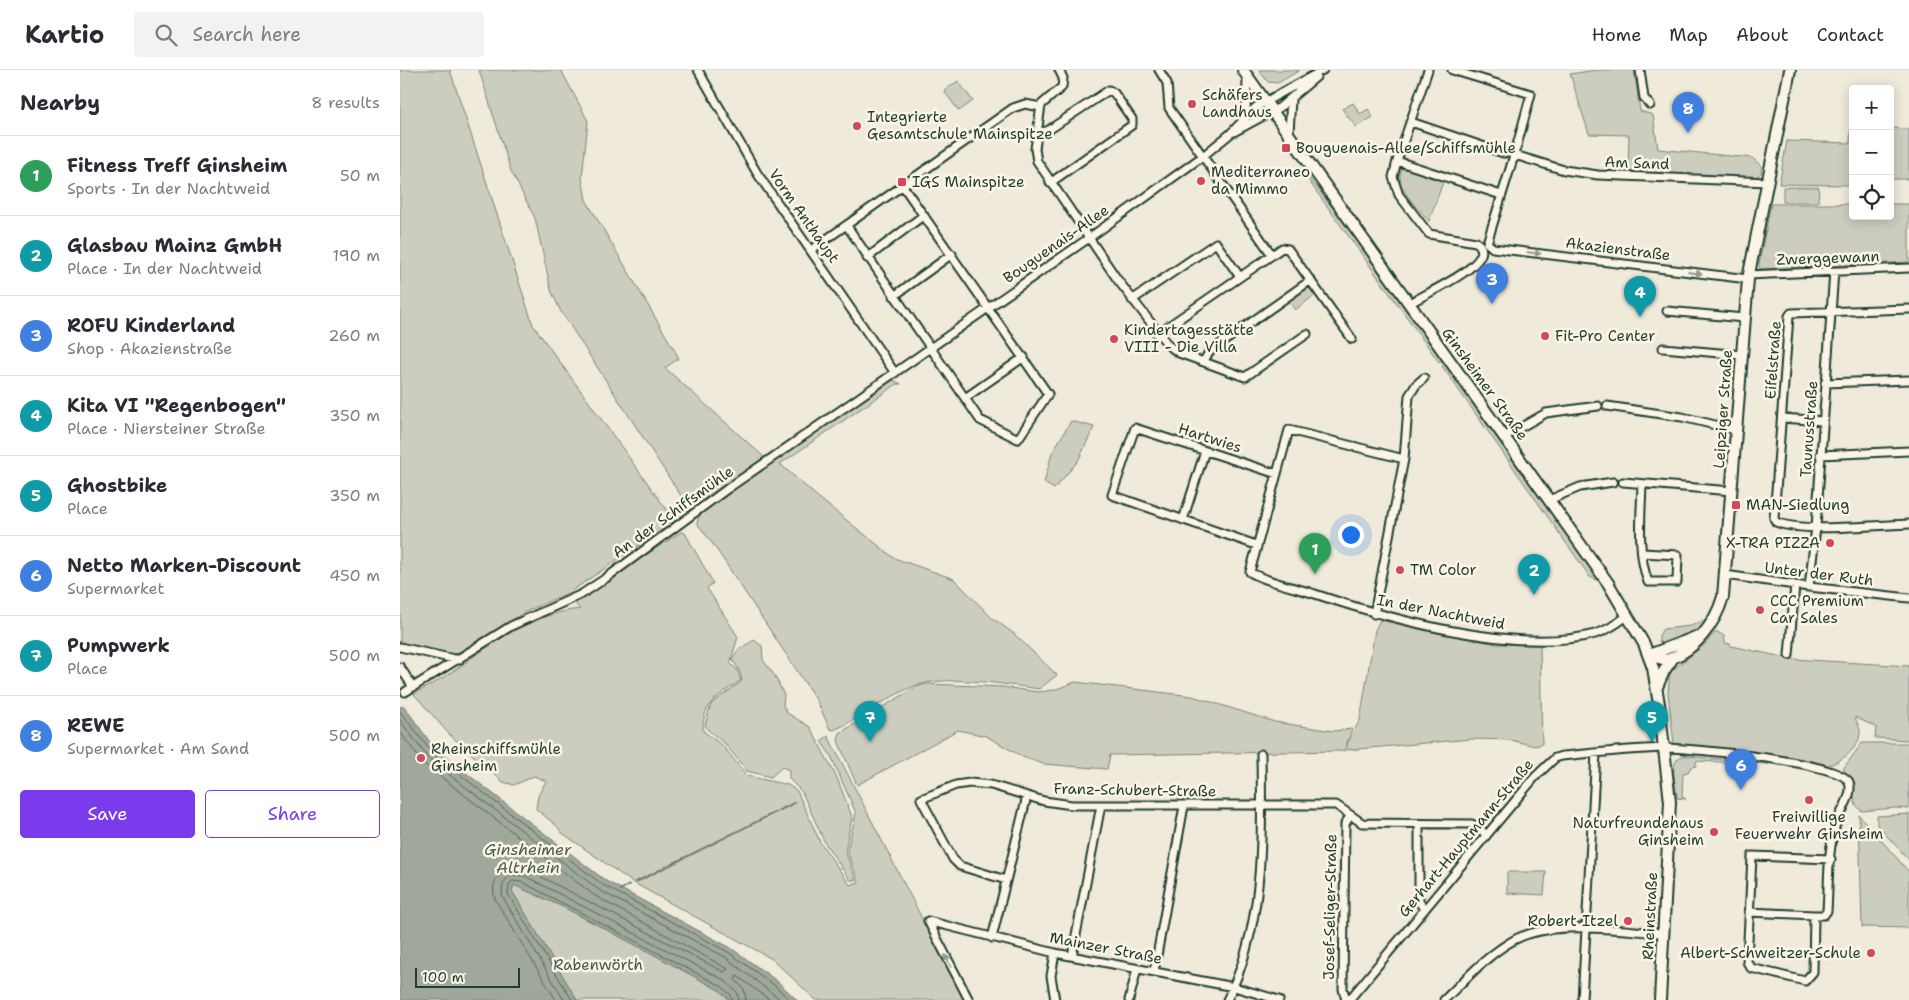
<!DOCTYPE html>
<html lang="en">
<head>
<meta charset="utf-8">
<style>
	body { margin:0; font-family:"Shantell Sans",sans-serif; background:#f2f2f3; color:#2b2b33 }
	.controls { position:absolute; right:15px; top:15px; display:grid; overflow:hidden; border-radius:5px; box-shadow:0 2px 12px #0003 }
	.controls button { width:45px; height:45px; display:grid; place-items:center; padding:0; border:0; border-bottom:1px solid #e1e1e2; background:#fff; color:#2b2b33; font:25px sans-serif }
	.scale { position:absolute; left:15px; bottom:12px; width:105px; box-sizing:border-box; padding-left:5px; border:2px solid #1f3d34; border-top:0; font-size:14px; line-height:18px; white-space:nowrap; color:#1f3d34; -webkit-text-stroke:4px #fcf5e5; paint-order:stroke }
	.you { position:absolute; left:950px; top:464px; width:18px; height:18px; margin:-12px; border:4px solid #fff; border-radius:50%; background:#1a73e8; box-shadow:0 0 0 8px #1a73e833 }
	.badge { display:grid; place-items:center; width:32px; height:32px; border-radius:50%; background:#7c3aed; color:#fff; font-size:16px; font-weight:700 }
	.pin { position:absolute; translate:-50% -41px; filter:drop-shadow(0 1px 2px #0008) }
	.pin::after { content:''; position:absolute; top:26px; width:18px; height:15px; background:inherit; clip-path:polygon(0 0,100% 0,50% 100%) }
	.list { margin:0; padding:0; list-style:none }
	h2 { display:flex; justify-content:space-between; align-items:center; height:65px; margin:0; padding:0 20px; font-size:21px }
	h2 small { font-size:16px; font-weight:400; color:#7c7c81 }
	.list li { display:grid; grid-template-columns:32px 1fr auto; gap:15px; align-items:center; box-sizing:border-box; height:80px; padding:0 20px; border-top:1px solid #e1e1e2 }
	.list b { display:block; font-size:19px; white-space:nowrap }
	.list p { margin:0; font-size:16px; white-space:nowrap; color:#7c7c81 }
	.list em { font-size:16px; font-style:normal; color:#7c7c81 }
	.actions { display:flex; gap:10px; padding:15px 20px }
	.actions a { flex:1; padding:11px 0; border:1px solid #7c3aed; border-radius:5px; text-align:center; font-size:18px; color:#7c3aed }
	.actions .main { background:#7c3aed; color:#fff }
	.icon { flex:none; width:28px; height:28px; fill:none; stroke:currentColor; stroke-width:2; stroke-linecap:round; stroke-linejoin:round }
	.map { position:relative; flex:none; width:1509px; height:930px; overflow:hidden }
	header { display:flex; align-items:center; gap:30px; box-sizing:border-box; height:70px; padding:0 25px; background:#fff; border-bottom:1px solid #e1e1e2 }
	header strong { font-size:24px }
	nav { display:flex; gap:28px; margin-inline-start:auto; font-size:18px }
	.search { width:350px; height:45px; background:#f2f2f3; display:flex; align-items:center; gap:12px; box-sizing:border-box; padding:0 18px; border-radius:5px; color:#7c7c81; font-size:19px }
	main { display:flex }
	aside { flex:1; background:#fff }
	.map>svg:first-child { display:block }
	.green { fill:#cccdbf; stroke:#76857a }
	.water { fill:#9fa89a; stroke:#6c7d71 }
	.lines { fill:none; stroke-linecap:round; stroke-linejoin:round }
	.shore { stroke:#52685d; stroke-width:1 }
	.stream { stroke:#6c7d71; stroke-width:2 }
	.street-casing { stroke:#1f3d34; stroke-width:11 }
	.secondary-casing { stroke:#1f3d34; stroke-width:14 }
	.street { stroke:#fcf5e5; stroke-width:7 }
	.secondary { stroke:#fcf5e5; stroke-width:10 }
	.oneway { fill:#8e998c }
	.poi-dot { fill:#d1495b; stroke:#fcf5e5; stroke-width:2 }
	.labels { text-anchor:middle; stroke-width:5; stroke-linejoin:round; paint-order:stroke }
	.poi-label { font-size:15px; fill:#1f3d34; stroke:#fcf5e5; text-anchor:start }
	.street-label { font-size:15px; fill:#1f3d34; stroke:#fcf5e5 }
	.park-label { font-size:15px; fill:#425a50; stroke:#fcf5e5 }
	.water-label { font-size:16px; font-style:italic; fill:#455d53; stroke:#fcf5e5 }
</style>
</head>
<body>
<header>
<strong>Kartio</strong>
<div class="search"><svg class="icon" aria-label="search" viewBox="0 0 24 24"><circle cx="10" cy="10" r="6"/><path d="M15 15l6 6"/></svg>Search here</div>
<nav><a>Home</a><a>Map</a><a>About</a><a>Contact</a></nav>
</header>
<main>
<aside>
<h2>Nearby<small>8 results</small></h2>
<ul class="list">
<li><span class="badge" style="background:#2e9e5b">1</span><div><b>Fitness Treff Ginsheim</b><p>Sports · In der Nachtweid</p></div><em>50 m</em></li>
<li><span class="badge" style="background:#0f9aa8">2</span><div><b>Glasbau Mainz GmbH</b><p>Place · In der Nachtweid</p></div><em>190 m</em></li>
<li><span class="badge" style="background:#3f7fe0">3</span><div><b>ROFU Kinderland</b><p>Shop · Akazienstraße</p></div><em>260 m</em></li>
<li><span class="badge" style="background:#0f9aa8">4</span><div><b>Kita VI &quot;Regenbogen&quot;</b><p>Place · Niersteiner Straße</p></div><em>350 m</em></li>
<li><span class="badge" style="background:#0f9aa8">5</span><div><b>Ghostbike</b><p>Place</p></div><em>350 m</em></li>
<li><span class="badge" style="background:#3f7fe0">6</span><div><b>Netto Marken-Discount</b><p>Supermarket</p></div><em>450 m</em></li>
<li><span class="badge" style="background:#0f9aa8">7</span><div><b>Pumpwerk</b><p>Place</p></div><em>500 m</em></li>
<li><span class="badge" style="background:#3f7fe0">8</span><div><b>REWE</b><p>Supermarket · Am Sand</p></div><em>500 m</em></li>
</ul>
<div class="actions"><a class="main">Save</a><a>Share</a></div>
</aside>
<div class="map">
<svg width="1509" height="930" viewBox="0 0 1509 930">
	<rect width="100%" height="100%" fill="#efeada"/>
	<filter id="ink" filterUnits="userSpaceOnUse"><feTurbulence type="fractalNoise" baseFrequency=".02" numOctaves="2"/><feDisplacementMap in="SourceGraphic" scale="10" xChannelSelector="R" yChannelSelector="G"/><feConvolveMatrix kernelMatrix="1 2 1 2 8 2 1 2 1" color-interpolation-filters="sRGB"/></filter>
	<g filter="url(#ink)">
		<path class="green" d="M0,0H50L133,255L275,451L170,522L125,542L54,585L0,573Z
			M79,0H161L188,51L182,108L186,130L279,288L265,298L365,388C343,406 314,432 285,432L160,240L151,220L135,148L111,101Z
			M859,0H900L878,13L868,12Z
			M1196,0H1234L1240,41L1253,45L1258,79L1352,88L1362,96L1361,103L1355,108L1228,102L1229,65L1189,64L1170,4Z
			M558,11L573,31L559,41L544,21Z
			M953,33L960,44L968,39L973,47L956,57L942,39Z
			M1451,56H1453V109H1449V115L1379,114L1387,71L1450,73Z
			M1490,58L1509,59V109H1490Z
			M1002,97L1043,112L1029,151C1017,137 993,117 1002,97Z
			M908,106L942,150L1043,290L1039,292L906,107Z
			M1383,117H1419L1418,132H1383Z
			M1371,134H1453V146H1490V134H1509V192L1360,199L1359,194Z
			M908,216L915,225L895,240L888,230Z
			M1046,293L1197,505L1201,512L1190,507L1042,296Z
			M493,310L501,314H497L380,394L420,429L494,488L554,509L592,548L613,563L657,605L639,619C605,614 543,604 512,617C485,628 461,648 434,660L430,659L417,631L315,477L297,453L300,442Z
			M671,351L694,357L678,391L654,419L644,413L652,383Z
			M281,462L285,463L313,513L307,518L338,567L330,593L337,600L341,610C320,626 302,631 303,661L323,676L347,706L388,715L397,721L420,772L450,815L459,812L447,781L456,743L431,686L421,671L428,666L564,930H416L372,889L232,812L161,762L158,757L136,739L138,726L146,711L134,706L114,715L103,712L49,664L14,624C30,615 48,606 63,594C98,569 136,543 180,539L176,535L177,530Z
			M980,550L1096,574L1140,575L1142,674L1135,676L1111,670L1071,669L947,680V674L960,650L975,560Z
			M1304,550L1306,553C1294,564 1279,573 1262,574L1259,571V565L1263,559L1291,556Z
			M1316,561L1324,566L1325,573L1330,574L1331,576L1392,589L1509,596V670L1475,668L1476,657L1455,647C1456,651 1460,657 1460,661C1461,677 1442,691 1429,695L1392,687L1274,674L1268,623L1270,602L1304,575Z
			M354,570L362,576L363,590L375,606L384,625L383,636L387,643L410,657L437,708L452,747L445,781L456,810H450L425,773L402,722L389,709V700L382,697L371,707L347,701L325,674L307,659L305,655L311,634L342,611L340,602L332,589L338,580Z
			M675,612L792,626L875,652L933,661L952,659L944,681L710,685L707,699L643,694L623,687L586,666L558,660L457,715L438,671L440,663L516,617L526,614L603,617L638,622L654,620Z
			M1462,673H1509V739L1495,738L1462,741L1456,736C1451,721 1455,710 1443,699Z
			M1282,686H1287L1369,694L1296,691V696L1291,697L1288,702L1283,703L1282,727L1286,729L1277,728C1277,716 1267,693 1282,686Z
			M1509,744V790L1477,755V746Z
			M1459,745L1509,802V858L1462,857Z
			M1107,802H1146L1144,825L1107,823Z
			M114,815L163,837L251,883L319,920L330,930H177L112,821Z"/>
		<path class="water" d="M4,636L35,679L206,811L331,878L377,911L397,930H330L319,920L251,883L163,837L114,815L112,821L177,930H0V637Z"/>
		<g class="lines">
			<path class="shore" d="M0,641L32,683L203,815L328,882L374,915L390,930
				M0,650L28,688L199,820L325,887L381,930
				M0,662L23,693L195,826L328,899L324,902L128,800C108,792 88,806 95,829L156,930
				M164,930L102,826L103,813L110,805L125,806L324,910L337,922L339,930
				M172,930L108,824L109,815L112,811L122,812L321,916L331,925L332,930
				M346,930L344,919L335,910L337,906L370,930"/>
			<path class="stream" d="M236,812L394,733
				M220,820L229,815"/>
			<g class="street-casing">
				<path id="street" d="M298,0L357,103L495,303
					M659,0L663,8L662,17L641,35L635,79L637,91L717,209L768,275L779,283L845,307L907,264
					M759,0L767,13L769,38L872,185L882,178L888,179L952,269
					M1240,0L1244,28L1250,35
					M846,46L847,8
					M1011,52L1103,83H1113L1116,79L1131,24L1052,0
					M638,62L647,61L709,20L714,23L732,49V55L650,113
					M834,62L880,37L916,7
					M889,63L891,29
					M997,91L1101,125
					M447,156L580,350L618,369L648,324L503,116
					M411,180L613,38L625,34L641,37
					M467,188L524,145
					M1348,205L1509,198
					M1348,209L1093,178L1087,173L1113,89L1118,86L1164,100L1198,105L1368,112
					M494,226L552,184
					M732,230L816,173L840,207
					M1009,234C1021,225 1104,191 1076,172L1029,164L999,125L993,107L997,91L1028,0
					M1509,239L1391,243L1389,246L1374,448L1376,452C1400,463 1479,455 1509,454
					M1267,241L1344,248
					M757,264L872,185
					M1263,278L1342,285
					M804,291L809,282L911,210
					M1425,313L1509,310
					M565,328L624,287
					M1207,336L1282,347L1336,360
					M1382,348L1423,351
					M1104,367L1146,343L1198,336
					M1420,385L1509,381
					M1004,389L889,360L850,502C866,512 897,518 915,524C990,549 1118,585 1195,564C1207,561 1218,553 1228,545
					M1223,412L1332,421
					M1149,430L1180,417L1213,412
					M783,450L805,381
					M856,475L712,425L735,358L877,404
					M1242,483L1278,485L1277,512H1248C1237,482 1241,446 1242,414
					M1325,505L1409,517L1509,528
					M1409,517L1416,457L1434,201
					M974,544L1004,389L1009,326L1016,315L1024,308
					M0,577L59,590
					M1389,585L1395,515
					M0,597L13,617
					M5,622L111,556L182,524L206,508L327,419L689,168L803,86L830,64L856,37L923,0
					M1019,754V831L1024,840
					M606,810L560,796L553,789L521,729L556,715L570,713L591,715L644,731L672,735H936L962,753L1072,754L1081,759L1086,766
					M1349,842L1414,845
					M528,851L655,883L834,917L879,930
					M528,851L569,930
					M592,868L627,726
					M672,886L701,735
					M754,902L784,736
					M655,930L651,906L655,883
					M729,930L737,899
					M827,930C865,855 862,766 861,684
					M946,930L943,919L945,754L950,746
					M949,930L1135,707L1155,688L1162,686C1196,683 1230,679 1264,678C1290,678 1441,692 1449,712C1454,725 1440,742 1436,754C1427,781 1429,813 1427,841L1424,845H1414L1413,902L1405,911L1351,898L1347,892L1352,786L1431,789
					M1044,930C1066,909 1087,885 1114,870C1151,849 1221,861 1264,863
					M1182,930L1196,683"/>
			</g>
			<g class="secondary-casing">
				<path id="secondary" d="M843,0L1208,513L1244,574L1253,598L1259,634L1270,732L1260,930
					M1249,585L1266,590C1294,582 1315,554 1323,527L1348,209L1390,0
					M1249,585L1296,567
					M1257,617L1264,601L1273,588"/>
			</g>
			<use href="#street" class="street"/>
			<use href="#secondary" class="secondary"/>
		</g>
		<defs><path id="oneway-solid" d="M-6-.8H1V-3.2L6.5 0L1 3.2V.8H-6Z" transform="scale(1.25)"/></defs>
		<g class="oneway">
			<use href="#oneway-solid" transform="translate(1134 183) rotate(7)"/>
			<use href="#oneway-solid" transform="translate(1295 203) rotate(7)"/>
			<use href="#oneway-solid" transform="translate(548 891) rotate(-118)"/>
		</g>
	</g>
	<g class="poi-dot">
		<circle cx="792" cy="34" r="5"/>
		<circle cx="457" cy="56" r="5"/>
		<rect x="881" y="73" width="10" height="10" rx="2.5"/>
		<circle cx="801" cy="111" r="5"/>
		<rect x="497" y="107" width="10" height="10" rx="2.5"/>
		<circle cx="1145" cy="266" r="5"/>
		<circle cx="714" cy="269" r="5"/>
		<rect x="1331" y="430" width="10" height="10" rx="2.5"/>
		<circle cx="1430" cy="473" r="5"/>
		<circle cx="1000" cy="500" r="5"/>
		<circle cx="1360" cy="540" r="5"/>
		<circle cx="21" cy="688" r="5"/>
		<circle cx="1409" cy="730" r="5"/>
		<circle cx="1314" cy="762" r="5"/>
		<circle cx="1228" cy="851" r="5"/>
		<circle cx="1471" cy="883" r="5"/>
	</g>
	<g class="labels">
		<g class="poi-label">
			<text x="802" y="30">Schäfers<tspan x="802" dy="17">Landhaus</tspan></text>
			<text x="467" y="52">Integrierte<tspan x="467" dy="17">Gesamtschule Mainspitze</tspan></text>
			<text x="896" y="83">Bouguenais-Allee/Schiffsmühle</text>
			<text x="811" y="107">Mediterraneo<tspan x="811" dy="17">da Mimmo</tspan></text>
			<text x="512" y="117">IGS Mainspitze</text>
			<text x="724" y="265">Kindertagesstätte<tspan x="724" dy="17">VIII - Die Villa</tspan></text>
			<text x="1155" y="271">Fit-Pro Center</text>
			<text x="1346" y="440">MAN-Siedlung</text>
			<text x="1420" y="478" text-anchor="end">X-TRA PIZZA</text>
			<text x="1010" y="505">TM Color</text>
			<text x="1370" y="536">CCC Premium<tspan x="1370" dy="17">Car Sales</tspan></text>
			<text x="31" y="684">Rheinschiffsmühle<tspan x="31" dy="17">Ginsheim</tspan></text>
			<text x="1409" y="752" text-anchor="middle">Freiwillige<tspan x="1409" dy="17">Feuerwehr Ginsheim</tspan></text>
			<text x="1304" y="758" text-anchor="end">Naturfreundehaus<tspan x="1304" dy="17">Ginsheim</tspan></text>
			<text x="1218" y="856" text-anchor="end">Robert Itzel</text>
			<text x="1461" y="888" text-anchor="end">Albert-Schweitzer-Schule</text>
		</g>
		<g class="street-label">
			<text transform="translate(1237 93) rotate(2)" y="5">Am Sand</text>
			<text transform="translate(404 146) rotate(55)" y="5">Vorm Anthaupt</text>
			<text transform="translate(656 174) rotate(-35)" y="5">Bouguenais-Allee</text>
			<text transform="translate(1218 179) rotate(7)" y="5">Akazienstraße</text>
			<text transform="translate(1428 188) rotate(-2)" y="5">Zwerggewann</text>
			<text transform="translate(1373 290) rotate(-86)" y="5">Eifelstraße</text>
			<text transform="translate(1085 314) rotate(54)" y="5">Ginsheimer Straße</text>
			<text transform="translate(1323 339) rotate(-86)" y="5">Leipziger Straße</text>
			<text transform="translate(1409 359) rotate(-86)" y="5">Taunusstraße</text>
			<text transform="translate(810 368) rotate(18)" y="5">Hartwies</text>
			<text transform="translate(273 442) rotate(-36)" y="5">An der Schiffsmühle</text>
			<text transform="translate(1419 504) rotate(7)" y="5">Unter der Ruth</text>
			<text transform="translate(1041 542) rotate(11)" y="5">In der Nachtweid</text>
			<text transform="translate(735 720) rotate(1)" y="5">Franz-Schubert-Straße</text>
			<text transform="translate(1066 768) rotate(-50)" y="5">Gerhart-Hauptmann-Straße</text>
			<text transform="translate(930 837) rotate(-89)" y="5">Josef-Seliger-Straße</text>
			<text transform="translate(1250 846) rotate(-87)" y="5">Rheinstraße</text>
			<text transform="translate(706 878) rotate(11)" y="5">Mainzer Straße</text>
		</g>
		<g class="park-label">
			<text x="198" y="900">Rabenwörth</text>
		</g>
		<g class="water-label">
			<text x="128" y="785">Ginsheimer<tspan x="128" dy="18">Altrhein</tspan></text>
		</g>
	</g>
</svg>
<div class="controls">
<button>+</button>
<button>−</button>
<button><svg class="icon" aria-label="locate" viewBox="0 0 24 24"><circle cx="12" cy="12" r="6"/><path d="M12 2v4M12 18v4M2 12h4M18 12h4"/></svg></button>
</div>
<div class="scale">100 m</div>
<div class="you"></div>
<div class="pin badge" style="left:915px;top:504px;background:#2e9e5b">1</div>
<div class="pin badge" style="left:1134px;top:525px;background:#0f9aa8">2</div>
<div class="pin badge" style="left:1092px;top:234px;background:#3f7fe0">3</div>
<div class="pin badge" style="left:1240px;top:247px;background:#0f9aa8">4</div>
<div class="pin badge" style="left:1252px;top:672px;background:#0f9aa8">5</div>
<div class="pin badge" style="left:1341px;top:720px;background:#3f7fe0">6</div>
<div class="pin badge" style="left:470px;top:672px;background:#0f9aa8">7</div>
<div class="pin badge" style="left:1288px;top:63px;background:#3f7fe0">8</div>
</div>
</main>
</body>
</html>
